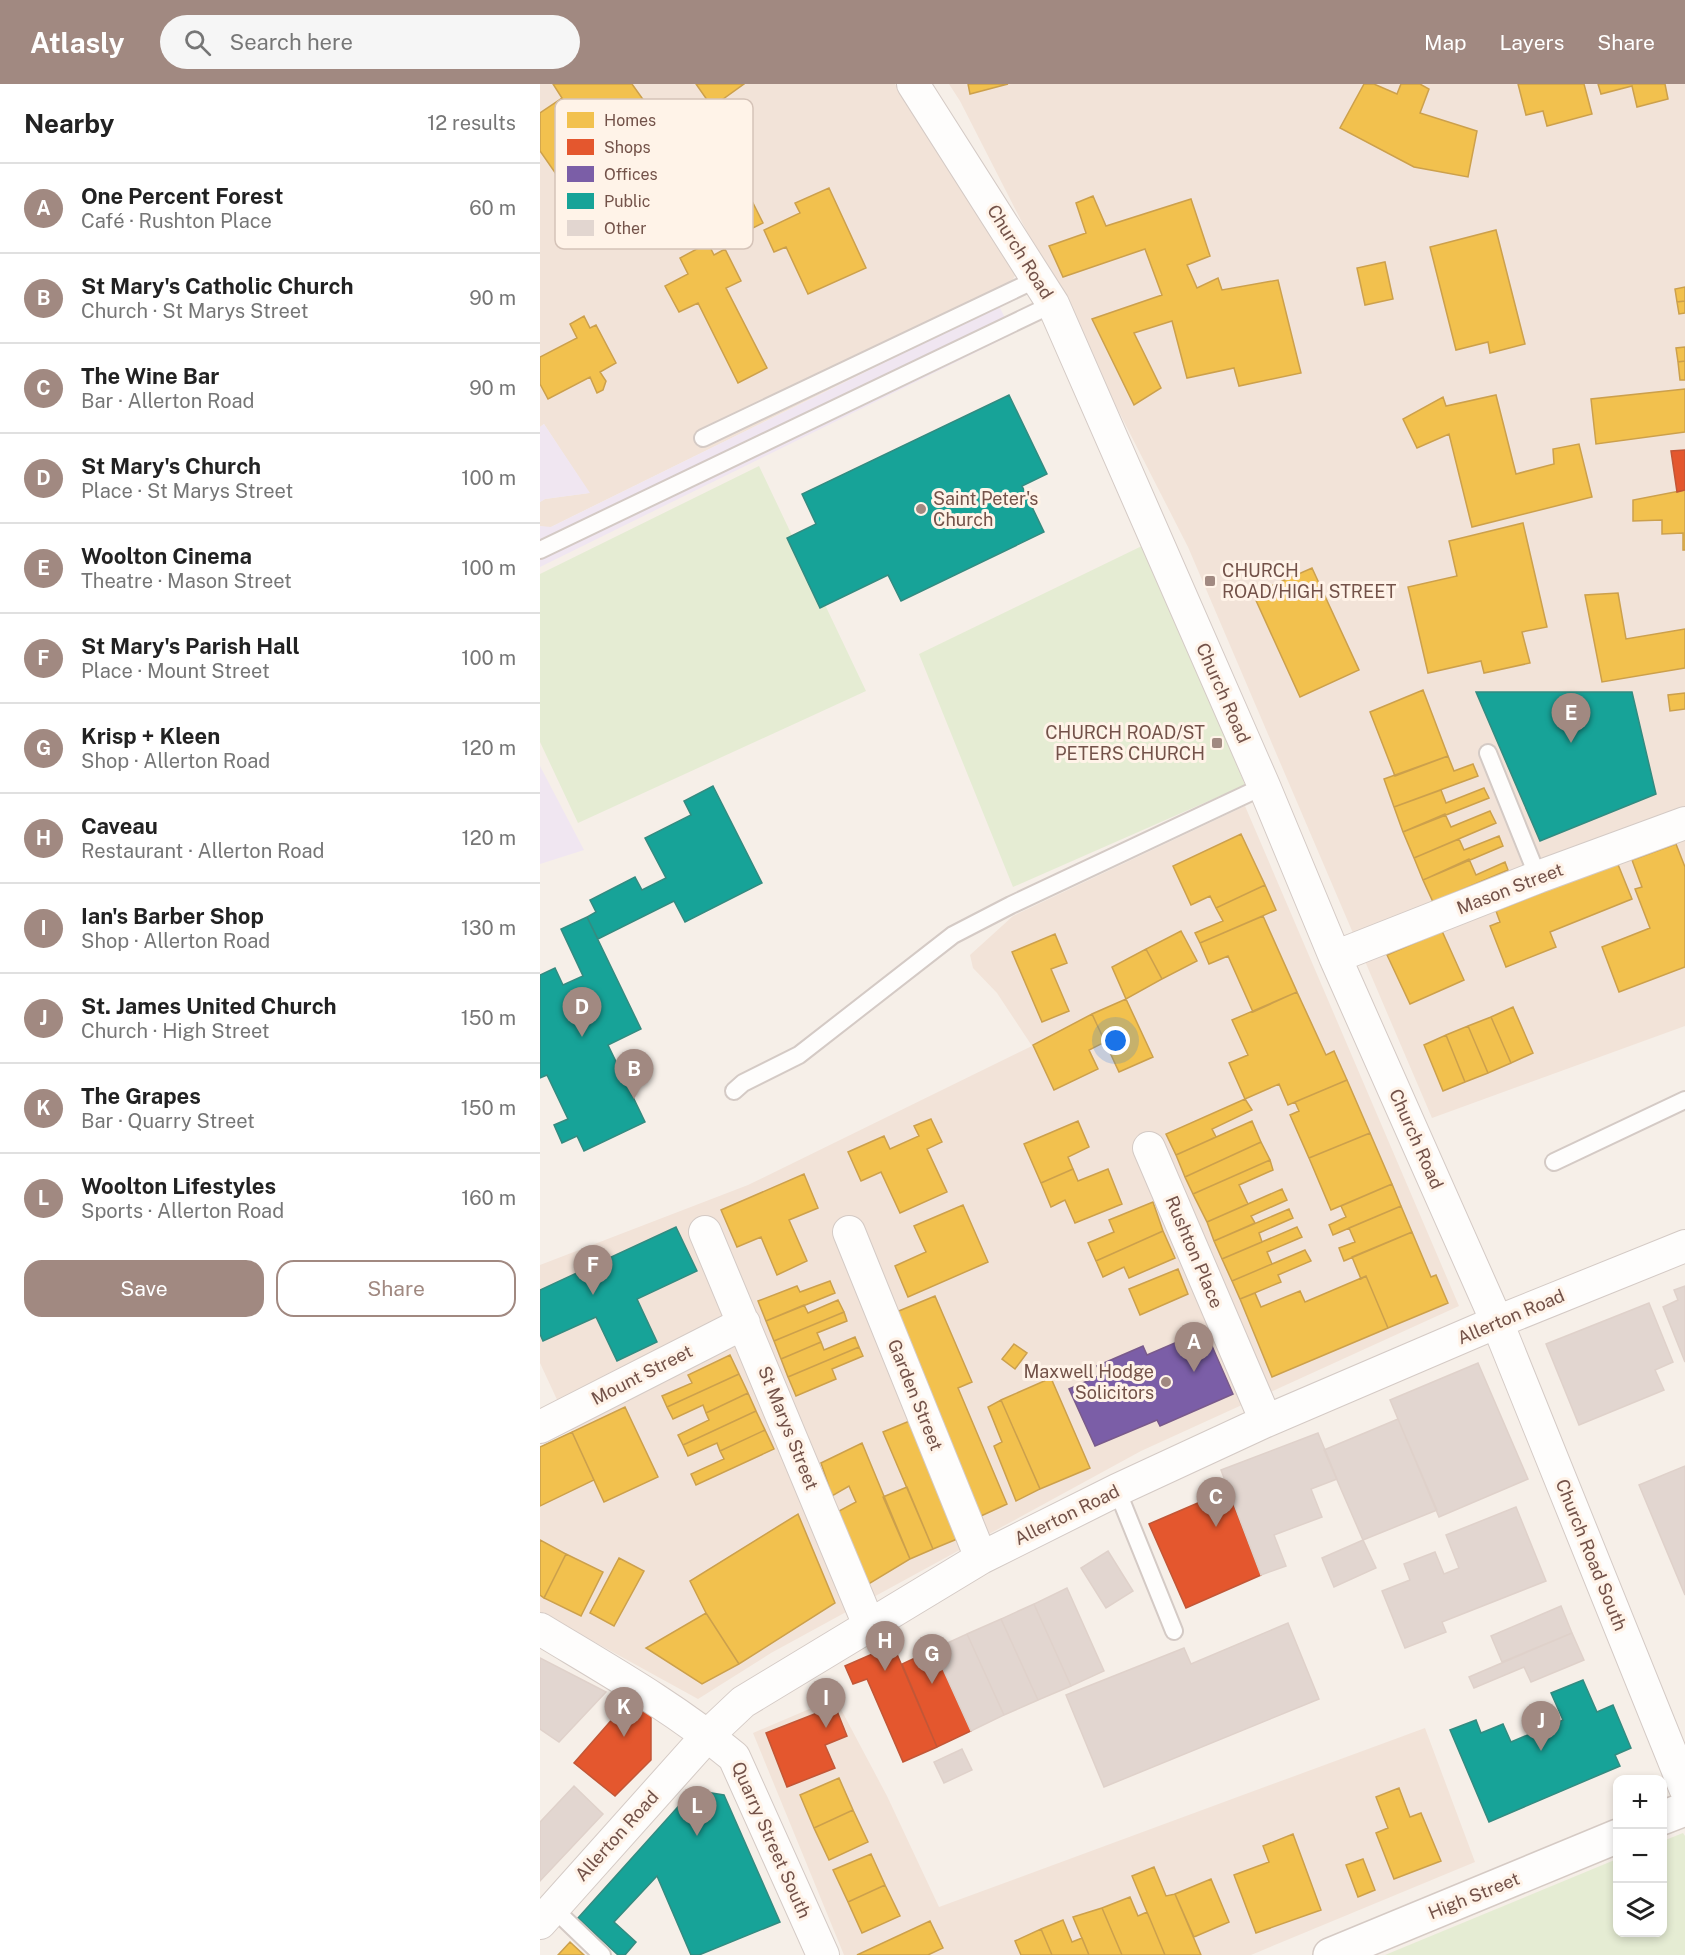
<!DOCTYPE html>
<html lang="en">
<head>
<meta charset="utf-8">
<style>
	body { margin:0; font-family:"Public Sans",sans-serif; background:#f6f6f6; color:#222 }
	.controls { position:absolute; right:18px; bottom:18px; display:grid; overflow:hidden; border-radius:12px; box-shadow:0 3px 9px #0003 }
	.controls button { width:54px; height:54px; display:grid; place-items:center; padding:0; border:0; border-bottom:2px solid #e0e0e0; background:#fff; color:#222; font:30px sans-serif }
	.you { position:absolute; left:576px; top:957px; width:21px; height:21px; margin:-15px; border:4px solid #fff; border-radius:50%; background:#1a73e8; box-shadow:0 0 0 9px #1a73e833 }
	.badge { display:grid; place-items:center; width:39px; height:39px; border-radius:50%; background:#a18981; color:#fff; font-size:20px; font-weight:700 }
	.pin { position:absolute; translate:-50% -50px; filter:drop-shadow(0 2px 3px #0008) }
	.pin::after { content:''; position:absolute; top:32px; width:21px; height:18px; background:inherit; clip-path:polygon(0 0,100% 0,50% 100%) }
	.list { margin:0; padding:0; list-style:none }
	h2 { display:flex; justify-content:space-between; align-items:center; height:78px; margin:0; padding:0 24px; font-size:26px }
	h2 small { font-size:20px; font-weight:400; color:#767676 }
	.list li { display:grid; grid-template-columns:39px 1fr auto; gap:18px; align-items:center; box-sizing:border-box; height:90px; padding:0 24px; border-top:2px solid #e0e0e0 }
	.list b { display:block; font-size:22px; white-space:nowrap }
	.list p { margin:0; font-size:20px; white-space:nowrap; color:#767676 }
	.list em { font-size:20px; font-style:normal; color:#767676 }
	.actions { display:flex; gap:12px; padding:18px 24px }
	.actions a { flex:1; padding:14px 0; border:2px solid #a18981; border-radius:18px; text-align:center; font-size:21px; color:#a18981 }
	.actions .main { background:#a18981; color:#fff }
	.icon { flex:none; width:33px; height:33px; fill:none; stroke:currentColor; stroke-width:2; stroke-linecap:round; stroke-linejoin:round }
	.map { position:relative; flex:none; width:1145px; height:1871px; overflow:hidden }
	header { display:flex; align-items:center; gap:36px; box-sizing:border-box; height:84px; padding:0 30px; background:#a18981; color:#fff }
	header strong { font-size:28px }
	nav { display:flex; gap:33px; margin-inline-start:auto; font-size:21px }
	.search { width:420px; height:54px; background:#f6f6f6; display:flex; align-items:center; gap:15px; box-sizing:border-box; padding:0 21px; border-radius:33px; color:#767676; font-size:22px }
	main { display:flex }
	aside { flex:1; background:#fff }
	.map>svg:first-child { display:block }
	.residential { fill:#f2e3d8 }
	.education { fill:#f0e6f1 }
	.green { fill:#e5ecd3 }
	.homes { fill:#f2c14e; stroke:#cca04c; stroke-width:1.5 }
	.shops { fill:#e4572e; stroke:#c25636; stroke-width:1.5 }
	.offices { fill:#7b5ea7; stroke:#795a8b; stroke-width:1.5 }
	.public { fill:#17a398; stroke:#338b80; stroke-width:1.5 }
	.building { fill:#e2d6d0; stroke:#dfd1ca; stroke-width:1.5 }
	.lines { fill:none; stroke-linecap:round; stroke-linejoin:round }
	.lane-casing { stroke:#d4cac5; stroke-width:20 }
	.street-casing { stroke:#d4cac5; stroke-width:34 }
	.secondary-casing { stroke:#d5cac4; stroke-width:36 }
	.lane { stroke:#fefdfc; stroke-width:16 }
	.street { stroke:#fefdfc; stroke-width:32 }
	.secondary { stroke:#fefdfc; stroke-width:33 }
	.poi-dot { fill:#a18981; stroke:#fff3e8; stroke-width:2 }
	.labels { text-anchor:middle; stroke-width:6; stroke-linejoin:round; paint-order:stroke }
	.street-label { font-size:18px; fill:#735249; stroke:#fff3e8 }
	.poi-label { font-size:18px; fill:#735249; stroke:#fff3e8; text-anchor:start }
	.key { fill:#fff3e8; stroke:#d5c3b8; stroke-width:1.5 }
	.key-label { font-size:16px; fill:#735249 }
</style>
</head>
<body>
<header>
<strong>Atlasly</strong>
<div class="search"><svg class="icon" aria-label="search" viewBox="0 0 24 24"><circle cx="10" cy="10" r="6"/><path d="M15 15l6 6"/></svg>Search here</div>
<nav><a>Map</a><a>Layers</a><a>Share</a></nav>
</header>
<main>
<aside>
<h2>Nearby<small>12 results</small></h2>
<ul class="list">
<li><span class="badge">A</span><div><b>One Percent Forest</b><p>Café · Rushton Place</p></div><em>60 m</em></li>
<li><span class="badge">B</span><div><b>St Mary's Catholic Church</b><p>Church · St Marys Street</p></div><em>90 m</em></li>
<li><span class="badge">C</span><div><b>The Wine Bar</b><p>Bar · Allerton Road</p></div><em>90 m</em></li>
<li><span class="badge">D</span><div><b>St Mary's Church</b><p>Place · St Marys Street</p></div><em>100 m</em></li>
<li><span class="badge">E</span><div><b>Woolton Cinema</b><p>Theatre · Mason Street</p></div><em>100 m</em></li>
<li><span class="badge">F</span><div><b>St Mary's Parish Hall</b><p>Place · Mount Street</p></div><em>100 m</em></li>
<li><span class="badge">G</span><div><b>Krisp + Kleen</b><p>Shop · Allerton Road</p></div><em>120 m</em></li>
<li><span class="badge">H</span><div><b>Caveau</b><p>Restaurant · Allerton Road</p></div><em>120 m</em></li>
<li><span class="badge">I</span><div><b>Ian's Barber Shop</b><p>Shop · Allerton Road</p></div><em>130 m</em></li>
<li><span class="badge">J</span><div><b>St. James United Church</b><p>Church · High Street</p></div><em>150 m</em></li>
<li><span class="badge">K</span><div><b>The Grapes</b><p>Bar · Quarry Street</p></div><em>150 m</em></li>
<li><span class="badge">L</span><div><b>Woolton Lifestyles</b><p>Sports · Allerton Road</p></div><em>160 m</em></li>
</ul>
<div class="actions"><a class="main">Save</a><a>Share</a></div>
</aside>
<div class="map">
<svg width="1145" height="1871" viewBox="0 0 1145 1871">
	<rect width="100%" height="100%" fill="#f6efe8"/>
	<path class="residential" d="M0,0H355L480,182L459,222L25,436L9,444L0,442V418L5,415L49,409L4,340L0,343Z
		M409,0H1145V942L892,1034L648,463L420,17Z
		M705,722L919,1222L601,1367L231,1569L158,1615L0,1528V1363L32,1348L0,1279V1181L208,1101L492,962L457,909L433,884L430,871L473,832Z
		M295,1614L347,1712L399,1823L885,1644L935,1778L711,1871H304L213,1649Z"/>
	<path class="education" d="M459,222L473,250L0,483V442L11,443Z
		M4,340L50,409L5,415L0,418V343Z
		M0,682L44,766L0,780Z"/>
	<path class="green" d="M219,382L326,607L38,739L0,658V490Z
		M606,460L705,701L473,803L379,570Z
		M1143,1749L1145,1752V1871H845L1077,1775L1078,1848H1122L1123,1757Z"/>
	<path class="homes" d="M13,0H92L152,84L119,108L76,47L16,90L0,67V29L22,14Z
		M156,0H204L172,23Z
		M428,0H468L430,10Z
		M824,0H834L857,10L861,0H880L889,5L880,29L937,47L928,93L874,83L800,44Z
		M978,0H1044L1052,30L1007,42L1003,27L986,31Z
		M1058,0H1125L1128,15L1097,23L1092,2L1061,10Z
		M199,91L223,139L197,152L173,104Z
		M289,104L326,184L268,210L246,163L234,168L224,146L260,129L255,119Z
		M553,112L566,142L651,115L670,172L647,181L657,204L678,194L682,206L738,196L761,289L699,302L694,284L647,294L632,237L594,249L621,304L594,321L552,235L622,211L605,165L523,193L509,162L546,149L536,119Z
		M956,146L985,260L950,269L948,258L916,266L890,163Z
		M168,159L174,171L185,165L201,197L186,204L227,284L198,299L158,219L139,228L125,202L148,190L140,174Z
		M845,178L853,215L825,221L817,184Z
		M1145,203V217L1137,218L1135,205Z
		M1145,217V229L1139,230L1137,218Z
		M44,232L50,244L56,241L76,279L60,288L66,297L63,306L57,309L50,293L8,315L0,300V273L37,254L30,240Z
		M1145,263V277L1138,278L1136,264Z
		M1145,277V296H1140L1138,278Z
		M1145,305V348L1056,360L1051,315Z
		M956,311L976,390L1014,380L1013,365L1039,360L1052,413L932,443L909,350L877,364L863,335L903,313L906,322Z
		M1145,406V466H1143V449L1122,450V436L1093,437V416Z
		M983,439L1007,543L982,548L990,579L944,589L941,577L888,589L868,503L917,492L909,457Z
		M772,484L819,586L760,613L713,510Z
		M1078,509L1086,555L1145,545V584L1062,598L1045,511Z
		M883,606L908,672L855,692L830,628Z
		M1145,609V625L1130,627L1128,611Z
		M908,672L914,687L933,680L938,692L854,723L844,695Z
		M944,704L949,714L863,748L854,723L901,706L906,719Z
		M950,727L956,739L874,774L863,748L905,730L911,743Z
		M701,750L725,801L676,824L670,812L651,821L633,782Z
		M959,752L963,762L883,796L874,774L919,755L924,766Z
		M1136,760L1145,783V883L1079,908L1062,863L1110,844L1095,805L1102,803L1092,776Z
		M929,775L936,791L965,778L968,786L893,818L883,796Z
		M1077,778L1092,815L1010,848L1016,863L966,883L950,842L960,838L956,827Z
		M725,801L736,826L660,859L655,849L683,837L676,824Z
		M723,832L757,908L713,928L688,872L669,880L660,859Z
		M641,847L657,877L622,895L606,865Z
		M902,847L924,896L870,920L847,871Z
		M515,850L527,879L511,885L529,927L502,938L472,868Z
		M606,865L622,895L586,915L572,883Z
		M757,908L786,971L794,967L807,996L748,1021L739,1000L705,1015L689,979L708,971L692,936Z
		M586,915L613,973L579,988L552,930Z
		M973,923L993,969L971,979L951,933Z
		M552,930L565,958L549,966L558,985L514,1006L493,961Z
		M951,933L971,979L948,989L928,942Z
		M928,942L948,989L925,998L906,951Z
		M906,951L925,998L903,1007L884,961Z
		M807,996L830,1049L769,1074L750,1031L759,1027L755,1018Z
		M705,1015L712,1026L672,1045L676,1053L636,1071L626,1050Z
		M391,1035L402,1058L387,1065L407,1108L360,1129L341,1088L321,1097L308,1068L344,1052L350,1065L379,1052L374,1042Z
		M538,1037L549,1063L528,1073L533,1085L501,1099L484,1060Z
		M712,1037L721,1058L645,1093L636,1071Z
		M830,1049L852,1100L791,1126L769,1074Z
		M721,1058L730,1076L653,1110L645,1093Z
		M730,1076L733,1086L699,1101L708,1120L667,1138L653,1110Z
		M533,1085L538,1097L568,1085L582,1120L535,1139L525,1116L511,1123L501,1099Z
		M264,1090L278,1124L249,1136L267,1177L237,1191L221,1153L197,1163L181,1126Z
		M852,1100L861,1122L793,1151L789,1141L806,1133L801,1122Z
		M742,1105L747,1116L711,1132L715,1139L674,1157L667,1138Z
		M613,1118L623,1147L556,1177L548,1159L574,1148L569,1136Z
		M423,1121L448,1178L368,1213L355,1182L386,1168L374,1142Z
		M861,1122L872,1148L804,1177L799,1164L815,1158L809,1144Z
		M749,1125L753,1134L719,1149L722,1158L682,1175L674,1157Z
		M757,1143L762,1153L727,1168L732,1180L692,1197L682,1175Z
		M623,1147L635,1174L589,1194L584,1183L563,1193L556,1177Z
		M872,1148L891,1193L896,1191L908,1219L848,1244L826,1192L821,1195L812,1173Z
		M765,1166L771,1177L738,1191L741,1198L700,1215L692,1197Z
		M638,1185L648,1210L600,1231L589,1205Z
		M826,1192L848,1244L732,1293L700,1215L715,1209L721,1223L760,1207L765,1218Z
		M290,1197L295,1209L226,1237L218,1217L257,1202L260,1208Z
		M395,1212L432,1298L418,1304L467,1420L441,1432L354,1229Z
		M298,1216L304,1228L234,1257L226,1237L264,1221L268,1229Z
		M304,1228L307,1237L277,1249L281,1258L241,1275L234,1257Z
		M315,1253L319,1263L248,1293L241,1275L281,1258L284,1266Z
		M474,1260L487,1269L475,1285L462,1275Z
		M319,1263L323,1272L292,1285L296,1295L256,1312L248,1293Z
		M190,1271L199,1290L127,1323L122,1312L152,1299L148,1291Z
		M199,1290L208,1309L166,1329L163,1321L133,1335L127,1323Z
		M511,1294L550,1384L500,1405L461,1316Z
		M208,1309L216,1327L143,1361L138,1351L169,1336L166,1329Z
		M461,1316L500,1405L476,1417L454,1362L462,1358L448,1323Z
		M85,1323L118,1393L64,1418L32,1348Z
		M216,1327L225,1346L180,1367L177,1359L148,1372L143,1361Z
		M372,1336L422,1453L393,1465L343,1348Z
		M225,1346L234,1365L156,1401L151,1390L184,1375L180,1367Z
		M32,1348L54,1396L0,1422V1363Z
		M322,1359L370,1475L327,1501L299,1427L316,1418L309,1402L292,1412L281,1379Z
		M367,1403L393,1465L370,1475L343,1413Z
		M258,1430L295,1519L199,1580L166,1529L150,1497Z
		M0,1456L26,1470L4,1514L0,1511Z
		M26,1470L63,1488L41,1532L4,1514Z
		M79,1474L104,1487L74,1542L50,1529Z
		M166,1529L199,1580L162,1600L106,1564Z
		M299,1694L313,1726L274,1744L260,1711Z
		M859,1704L870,1733L881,1729L901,1777L854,1795L836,1749L848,1744L836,1713Z
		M313,1726L328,1758L289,1776L274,1744Z
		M753,1750L781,1826L716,1849L694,1791L729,1778L723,1762Z
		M331,1770L345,1801L308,1818L293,1786Z
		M823,1775L835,1806L818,1813L806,1781Z
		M614,1783L626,1812L635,1810L661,1871H625L592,1792Z
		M671,1795L689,1838L654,1853L635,1810Z
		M345,1801L360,1832L322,1849L308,1818Z
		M590,1813L598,1832L607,1828L625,1871H582L562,1824Z
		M562,1824L582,1871H549L533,1833Z
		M523,1836L532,1858L542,1854L549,1871H512L501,1845Z
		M390,1837L403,1864L388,1871H317Z
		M501,1845L512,1871H481L475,1857Z
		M30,1858L44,1871H18Z"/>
	<path class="shops" d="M1145,366V406L1137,408L1131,367Z
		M688,1406L721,1491L646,1524L609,1440Z
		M353,1561L397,1663L363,1678L327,1595L313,1600L305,1582Z
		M394,1565L431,1647L397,1663L362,1580Z
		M89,1616L111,1630V1676L75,1712L34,1679Z
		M295,1622L307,1652L285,1661L295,1684L247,1703L226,1649Z"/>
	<path class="offices" d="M665,1246L693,1310L620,1342L617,1336L555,1362L529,1305L561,1291L557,1282L603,1262L607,1271Z"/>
	<path class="public" d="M469,311L507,390L482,402L504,448L361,517L348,491L280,524L247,454L276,440L262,410Z
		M936,608H1092L1116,710L1000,757Z
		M173,702L222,799L145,838L134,817L58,855L47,833L56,828L50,816L95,793L102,806L126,794L105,754L151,731L144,717Z
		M47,833L101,945L68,961L105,1038L44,1067L37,1052L22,1059L14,1041L28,1035L7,991L0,994V891L15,884L23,901L43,892L21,845Z
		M136,1143L157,1187L97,1215L117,1258L77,1277L56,1233L3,1257L0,1250V1206Z
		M1043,1596L1057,1628L1073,1621L1091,1664L1075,1671L1080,1682L949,1738L910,1646L936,1636L941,1649L963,1640L971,1658L1023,1636L1011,1609Z
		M153,1706L184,1711L240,1838L159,1871H151L117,1792L74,1838L96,1858L85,1871H78L38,1834Z"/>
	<path class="building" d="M1145,1202V1278L1123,1223L1138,1216L1134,1206Z
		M1109,1219L1133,1278L1115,1286L1124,1306L1039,1341L1006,1260Z
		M938,1279L988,1395L899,1433L850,1316Z
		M858,1335L897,1426L823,1456L784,1366Z
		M778,1349L797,1395L771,1405L782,1433L734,1451L746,1482L721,1491L681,1386Z
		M1145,1382V1511L1099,1401Z
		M976,1423L1006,1497L902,1538L906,1548L865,1564L842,1507L870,1496L864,1480L895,1468L904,1490L919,1484L906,1451Z
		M823,1456L836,1484L794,1503L782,1474Z
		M568,1467L593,1507L566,1524L541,1484Z
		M527,1504L564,1587L531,1602L494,1520Z
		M494,1520L531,1602L498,1616L461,1535Z
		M1021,1522L1032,1549L962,1578L951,1552Z
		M461,1535L498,1616L464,1631L427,1550Z
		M748,1539L779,1615L564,1703L526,1611L644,1564L651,1580Z
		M1032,1549L1044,1576L991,1598L984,1583L934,1604L929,1593Z
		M427,1550L464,1631L431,1647L394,1565Z
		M0,1574L66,1608L19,1658L0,1645Z
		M422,1665L432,1686L404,1699L394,1678Z
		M34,1702L63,1730L0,1797V1738Z"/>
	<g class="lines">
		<g class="lane-casing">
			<path id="lane" d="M163,354L497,195
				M0,466L513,220
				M948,669L998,793
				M194,1007L203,999L259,971L413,851L471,821L724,702
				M1014,1078L1145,1016
				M577,1406L634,1547
				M13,1824L62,1871"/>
		</g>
		<g class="street-casing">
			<path id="street" d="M373,0L513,220L724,702L795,873L957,1238L1145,1704
				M795,873L998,793L1145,739
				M609,1064L726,1337
				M165,1148L329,1541
				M309,1148L441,1474
				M0,1343L204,1239
				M0,1545C66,1585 134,1623 194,1673L283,1871
				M0,1839L168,1651L203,1618L441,1474L577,1406L726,1337L957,1238L1145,1162"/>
		</g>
		<g class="secondary-casing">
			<path id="secondary" d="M1122,1734L1145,1725
				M790,1871L1078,1752"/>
		</g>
		<use href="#lane" class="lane"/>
		<use href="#street" class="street"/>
		<use href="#secondary" class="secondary"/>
	</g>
	<g class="poi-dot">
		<circle cx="381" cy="425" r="6"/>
		<rect x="664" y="491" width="12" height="12" rx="3"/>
		<rect x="671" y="653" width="12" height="12" rx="3"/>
		<circle cx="626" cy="1298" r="6"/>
	</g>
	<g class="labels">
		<g class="street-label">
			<text transform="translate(480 168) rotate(58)" y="6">Church Road</text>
			<text transform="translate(683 609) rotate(66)" y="6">Church Road</text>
			<text transform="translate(970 805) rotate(-21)" y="6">Mason Street</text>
			<text transform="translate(876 1055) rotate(66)" y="6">Church Road</text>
			<text transform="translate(654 1168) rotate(67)" y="6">Rushton Place</text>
			<text transform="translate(971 1233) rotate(-23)" y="6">Allerton Road</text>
			<text transform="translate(102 1291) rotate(-27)" y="6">Mount Street</text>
			<text transform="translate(375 1311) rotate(68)" y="6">Garden Street</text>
			<text transform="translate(248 1344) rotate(68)" y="6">St Marys Street</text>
			<text transform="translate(527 1431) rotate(-26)" y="6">Allerton Road</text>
			<text transform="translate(1051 1471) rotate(68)" y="6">Church Road South</text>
			<text transform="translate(77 1752) rotate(-48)" y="6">Allerton Road</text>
			<text transform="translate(231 1756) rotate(66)" y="6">Quarry Street South</text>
			<text transform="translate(934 1812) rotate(-22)" y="6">High Street</text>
		</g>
		<g class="poi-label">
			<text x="393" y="421">Saint Peter's<tspan x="393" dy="21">Church</tspan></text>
			<text x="682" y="493">CHURCH<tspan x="682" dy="21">ROAD/HIGH STREET</tspan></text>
			<text x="665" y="655" text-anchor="end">CHURCH ROAD/ST<tspan x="665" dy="21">PETERS CHURCH</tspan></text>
			<text x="614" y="1294" text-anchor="end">Maxwell Hodge<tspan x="614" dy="21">Solicitors</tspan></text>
		</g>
	</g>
	<rect x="15" y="15" width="198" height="150" rx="9" class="key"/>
	<rect x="27" y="28" width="27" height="16" fill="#f2c14e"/>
	<rect x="27" y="55" width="27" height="16" fill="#e4572e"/>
	<rect x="27" y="82" width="27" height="16" fill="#7b5ea7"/>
	<rect x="27" y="109" width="27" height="16" fill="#17a398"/>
	<rect x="27" y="136" width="27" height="16" fill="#e2d6d0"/>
	<g class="key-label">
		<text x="64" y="42">Homes</text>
		<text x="64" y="69">Shops</text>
		<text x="64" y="96">Offices</text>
		<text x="64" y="123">Public</text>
		<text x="64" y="150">Other</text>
	</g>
</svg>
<div class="controls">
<button>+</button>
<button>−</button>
<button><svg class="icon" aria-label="layers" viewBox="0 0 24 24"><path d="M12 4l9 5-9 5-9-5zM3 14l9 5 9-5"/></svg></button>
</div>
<div class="you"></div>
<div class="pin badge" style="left:654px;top:1288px">A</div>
<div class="pin badge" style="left:94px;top:1015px">B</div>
<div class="pin badge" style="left:676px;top:1443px">C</div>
<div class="pin badge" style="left:42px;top:953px">D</div>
<div class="pin badge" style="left:1031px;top:659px">E</div>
<div class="pin badge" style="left:53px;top:1211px">F</div>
<div class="pin badge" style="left:392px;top:1600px">G</div>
<div class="pin badge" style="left:345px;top:1587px">H</div>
<div class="pin badge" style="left:286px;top:1644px">I</div>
<div class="pin badge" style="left:1001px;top:1667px">J</div>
<div class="pin badge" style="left:84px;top:1653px">K</div>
<div class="pin badge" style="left:157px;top:1752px">L</div>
</div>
</main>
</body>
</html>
